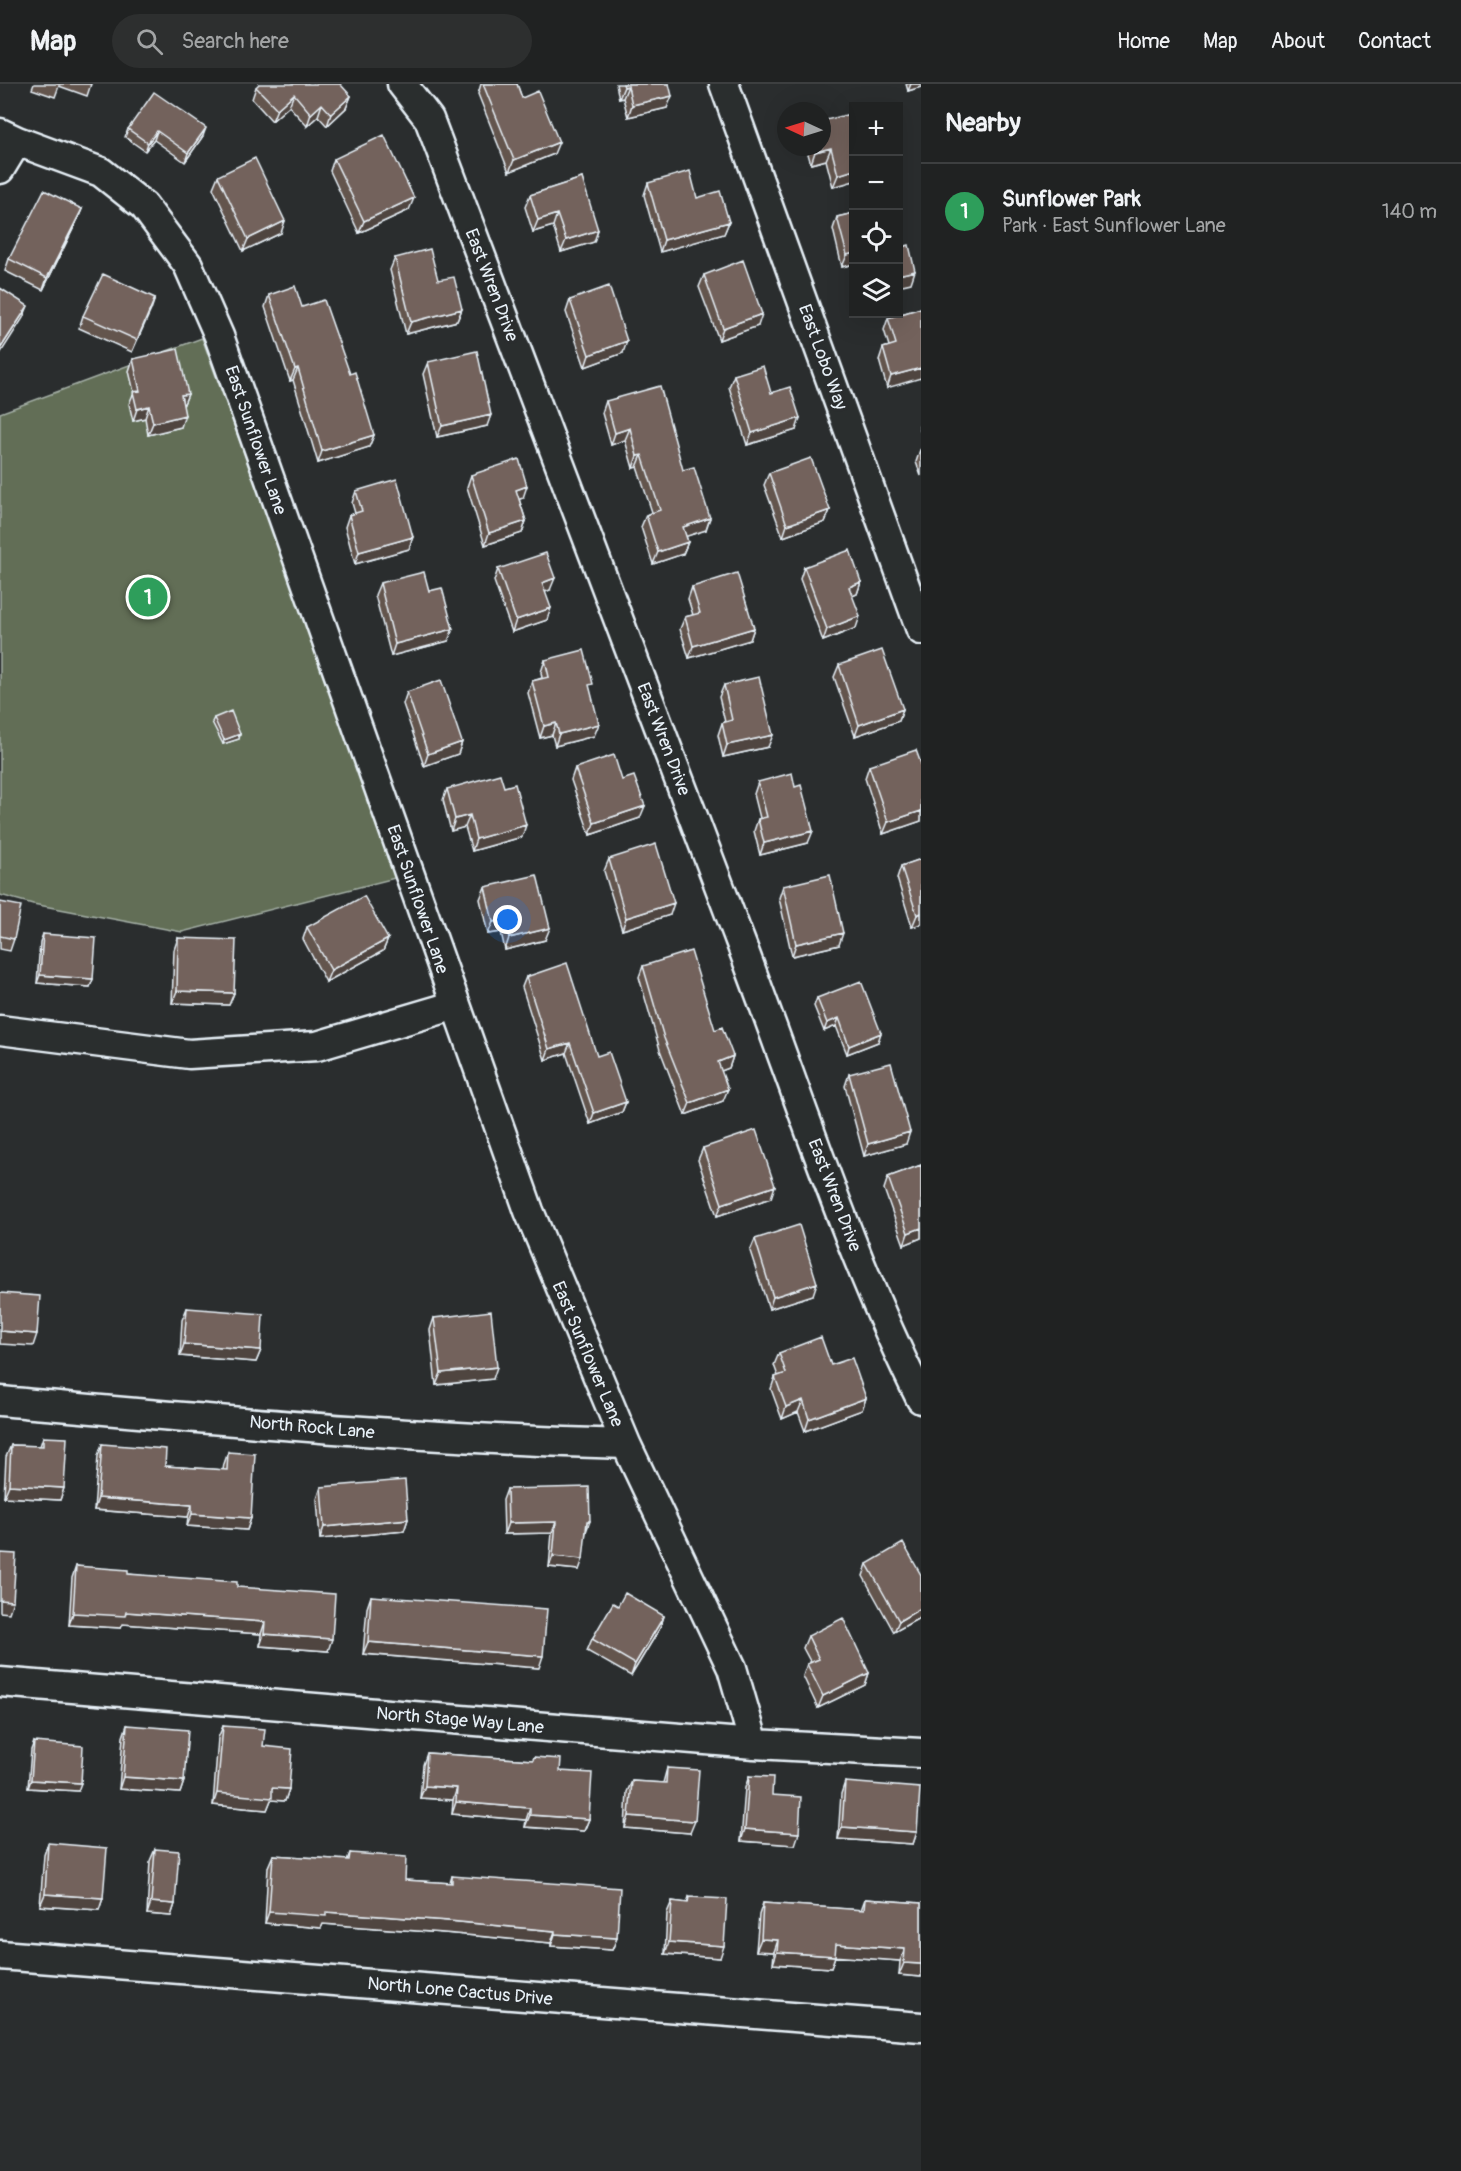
<!DOCTYPE html>
<html lang="en">
<head>
<meta charset="utf-8">
<style>
	body { margin:0; font-family:Pangolin,sans-serif; background:#2d2f2f; color:#f1f3f6 }
	.controls { position:absolute; right:18px; top:18px; display:grid; overflow:hidden; border-radius:0px; box-shadow:0 6px 24px #0002 }
	.controls button { width:54px; height:54px; display:grid; place-items:center; padding:0; border:0; border-bottom:2px solid #3d3f40; background:#202222; color:#f1f3f6; font:30px sans-serif }
	.compass { position:absolute; left:777px; top:18px; width:54px; height:54px; border-radius:50%; background:#202222; box-shadow:0 6px 24px #0002; rotate:274deg }
	.you { position:absolute; left:508px; top:836px; width:21px; height:21px; margin:-15px; border:4px solid #fff; border-radius:50%; background:#1a73e8; box-shadow:0 0 0 9px #1a73e833 }
	.badge { display:grid; place-items:center; width:39px; height:39px; border-radius:50%; background:#db2777; color:#fff; font-size:20px; font-weight:700 }
	.pin { position:absolute; translate:-50% -50%; border:3px solid #fff; box-shadow:0 2px 6px #0006 }
	.list { margin:0; padding:0; list-style:none }
	h2 { display:flex; justify-content:space-between; align-items:center; height:78px; margin:0; padding:0 24px; font-size:26px }
	h2 small { font-size:20px; font-weight:400; color:#a2a4a5 }
	.list li { display:grid; grid-template-columns:39px 1fr auto; gap:18px; align-items:center; box-sizing:border-box; height:96px; padding:0 24px; border-top:2px solid #3d3f40 }
	.list b { display:block; font-size:22px; white-space:nowrap }
	.list p { margin:0; font-size:20px; white-space:nowrap; color:#a2a4a5 }
	.list em { font-size:20px; font-style:normal; color:#a2a4a5 }
	.icon { flex:none; width:33px; height:33px; fill:none; stroke:currentColor; stroke-width:2; stroke-linecap:round; stroke-linejoin:round }
	.map { position:relative; flex:none; width:921px; height:2087px; overflow:hidden }
	header { display:flex; align-items:center; gap:36px; box-sizing:border-box; height:84px; padding:0 30px; background:#202222; border-bottom:2px solid #3d3f40 }
	header strong { font-size:28px }
	nav { display:flex; gap:33px; margin-inline-start:auto; font-size:21px }
	.search { width:420px; height:54px; background:#2d2f2f; display:flex; align-items:center; gap:15px; box-sizing:border-box; padding:0 21px; border-radius:33px; color:#a2a4a5; font-size:22px }
	main { display:flex }
	aside { flex:1; background:#202222 }
	.map>svg:first-child { display:block }
	.green { fill:#626e56; stroke:#a5b0a7; stroke-width:1.5 }
	.lines { fill:none; stroke-linecap:round; stroke-linejoin:round }
	.minor-casing { stroke:#e8f1f8; stroke-width:33 }
	.minor { stroke:#2a2d2e; stroke-width:28 }
	.wall { fill:#63544e; stroke:#e8f1f8; stroke-width:1.5 }
	.shaded-wall { fill:#504540; stroke:#e8f1f8; stroke-width:1.5 }
	.building { fill:#73625b; stroke:#e8f1f8; stroke-width:1.5 }
	.labels { text-anchor:middle; stroke-width:6; stroke-linejoin:round; paint-order:stroke }
	.street-label { font-size:18px; fill:#e8f1f8; stroke:#2a2d2e }
</style>
</head>
<body>
<header>
<strong>Map</strong>
<div class="search"><svg class="icon" aria-label="search" viewBox="0 0 24 24"><circle cx="10" cy="10" r="6"/><path d="M15 15l6 6"/></svg>Search here</div>
<nav><a>Home</a><a>Map</a><a>About</a><a>Contact</a></nav>
</header>
<main>
<div class="map">
<svg width="921" height="2087" viewBox="0 0 921 2087">
	<rect width="100%" height="100%" fill="#2a2d2e"/>
	<filter id="ink" filterUnits="userSpaceOnUse"><feTurbulence type="fractalNoise" baseFrequency=".0167" numOctaves="2"/><feDisplacementMap in="SourceGraphic" scale="12" xChannelSelector="R" yChannelSelector="G"/><feConvolveMatrix kernelMatrix="1 2 1 2 8 2 1 2 1" color-interpolation-filters="sRGB"/></filter>
	<g filter="url(#ink)">
		<path class="green" d="M202,254L340,630L395,794L182,848L33,820L0,811V329Z"/>
		<g class="lines">
			<g class="minor-casing">
				<path id="minor" d="M402,0L429,35C533,308 636,581 739,854C798,1008 847,1167 921,1315
					M724,0L921,546
					M0,49L17,57L101,88L144,122L188,181L219,252L529,1127L626,1360L732,1584L754,1660
					M0,85L17,57
					M0,946L189,970L317,962L456,921
					M0,1317C208,1335 416,1355 626,1360
					M0,1598L754,1660L921,1669
					M0,1871L921,1943"/>
			</g>
			<use href="#minor" class="minor"/>
		</g>
		<path class="wall" d="M34,0H91L87,12L59,2L55,13L32,5Z
			M481,0H517L522,14L554,70L509,88L478,10Z
			M616,0H669L667,24L628,33L623,14L619,15Z
			M906,0H921V3L908,7Z
			M256,3L351,12L346,24L327,42L318,32L307,42L289,22L272,37L252,15Z
			M854,29V97L833,103L826,76L811,80L806,63H822Z
			M128,45L203,52L185,78L154,56L145,67L125,53Z
			M334,75L409,126L359,149L330,87Z
			M218,92L281,149L243,167L213,104Z
			M582,94L594,158L561,168L553,142L533,148L525,123L530,111Z
			M648,99L697,114L729,138L724,150L660,168L644,111Z
			M82,125L77,137L43,206L5,187L9,175Z
			M854,129V180L842,183L833,145L837,133Z
			M395,174L438,196L462,225L457,237L406,250L390,186Z
			M704,191L758,242L719,256L699,203Z
			M269,211L302,223L374,351L369,363L318,379L293,296L290,297L265,223Z
			M155,214L132,268L79,244L83,232Z
			M570,216L623,269L585,283L566,228Z
			M921,224L887,304L879,276L883,264L889,262L884,246L888,234Z
			M133,275L188,310L183,322L181,343L148,351L145,334L133,337L129,320L134,308L129,287Z
			M428,278L487,342L437,353L423,290Z
			M734,291L771,309L796,346L747,361L729,303Z
			M606,317L683,386L706,446L686,452L688,458L683,470L653,480L641,443L646,431L652,428L637,383L633,384L625,356L611,361L602,329Z
			M921,337V349L919,343Z
			M921,365V392L916,378L920,366Z
			M769,389L830,426L825,438L783,453L764,401Z
			M471,391L523,414L519,415L526,437L522,449L485,461L467,403Z
			M356,407L409,465L355,480L345,443L349,431L355,429L352,419Z
			M804,483L861,498L857,510L852,512L856,544L823,557L800,495Z
			M498,485L550,506L545,508L547,536L512,548L494,497Z
			M380,499L429,507L448,557L391,572L375,511Z
			M692,503L754,544L750,556L689,574L680,545L685,533L693,531L688,515Z
			M545,576L590,606L594,652L555,662L552,651L540,654L528,609L532,597L542,594L541,588Z
			M839,581L903,625L899,637L855,652L834,593Z
			M724,601L768,663L723,673L718,651L722,639L725,638L719,613Z
			M407,608L462,658L458,670L424,682L403,620Z
			M214,634L240,650L239,655L223,660L212,638Z
			M921,680V737L883,750L865,694L869,682Z
			M575,684L622,696L640,734L590,751L571,696Z
			M758,698L808,759L760,771L754,747L758,735L760,734L754,710Z
			M504,703L522,753L472,767L465,743L451,747L443,716L447,705Z
			M609,775L670,831L622,846L604,787Z
			M921,775V840L912,843L897,794L901,782Z
			M783,802L839,861L792,872L779,814Z
			M485,803L545,856L505,866L501,848L488,850L480,815Z
			M0,818L14,855L10,867L0,865Z
			M307,843L388,855L383,867L326,898L303,855Z
			M43,850L93,895L90,903L37,899L40,858Z
			M178,854L234,909L229,921L172,919L174,866Z
			M643,882L715,946L733,972L729,984L721,987L723,1017L685,1031L660,966L639,893Z
			M526,893L597,972L626,1018L622,1028L590,1040L566,969L545,976L522,903Z
			M817,914L878,958L847,970L836,942L824,947L814,922Z
			M849,990L906,1060L864,1072L845,1002Z
			M703,1064L771,1114L717,1132L698,1076Z
			M921,1081V1154L904,1161L884,1105L888,1093Z
			M755,1155L813,1211L769,1225L750,1167Z
			M187,1224L261,1266L256,1278L180,1272L182,1236Z
			M434,1234L493,1295L436,1301L430,1246Z
			M779,1269L831,1281L866,1314L862,1326L805,1347L798,1328L782,1335L771,1305L775,1293L778,1292L774,1281Z
			M43,1353L64,1404L60,1416L4,1413L6,1373L11,1361L40,1362Z
			M102,1360L165,1382L223,1386L224,1380L228,1368L251,1434L247,1446L187,1442L188,1433L94,1426L98,1372Z
			M321,1403L408,1435L404,1447L320,1455L317,1415Z
			M507,1405L586,1448L579,1486L549,1483L552,1449L504,1450L503,1416Z
			M867,1480L921,1491V1533L894,1548L863,1492Z
			M76,1482L128,1490L237,1503L328,1567L260,1562L261,1550L123,1540L121,1544L69,1541L72,1494Z
			M371,1512L539,1584L363,1570L367,1524Z
			M618,1522L664,1532L660,1544L631,1592L587,1567L592,1555Z
			M808,1552L869,1589L865,1601L818,1624L803,1592L807,1580L811,1579L803,1564Z
			M127,1641L184,1697L180,1709L119,1705L123,1653Z
			M223,1642L263,1662L289,1705L285,1717L271,1716L267,1726L213,1721L218,1654Z
			M34,1658L78,1707L28,1704L31,1666Z
			M427,1669L533,1676L534,1673L560,1687L589,1735L584,1747L525,1743L526,1736L452,1730L453,1716L420,1714L423,1681Z
			M667,1684L690,1749L625,1744L627,1708L632,1697L663,1699Z
			M749,1692L772,1711L795,1761L741,1757L745,1704Z
			M845,1698L917,1748L913,1760L838,1755L841,1710Z
			M48,1759L103,1814L99,1826L40,1822L44,1771Z
			M155,1765L175,1820L171,1832L147,1830L150,1777Z
			M350,1769L405,1796L450,1799L452,1792L617,1854L612,1866L551,1862V1859L444,1849L323,1840L321,1844L265,1839L268,1783L273,1771L347,1776Z
			M689,1813L720,1874L665,1870L667,1829L672,1817L687,1819Z
			M865,1815L921,1819V1893L899,1891L900,1877L835,1872L831,1884L773,1880L774,1868L756,1867L759,1831L763,1819L861,1826Z"/>
		<path class="shaded-wall" d="M911,0H921V3L908,7Z
			M628,2L623,14L619,15L624,3Z
			M294,10L289,22L272,37L277,25Z
			M351,12L346,24L327,42L331,30Z
			M672,12L667,24L628,33L632,21Z
			M322,20L318,32L307,42L311,30Z
			M206,44L203,52L185,78L188,69Z
			M157,47L154,56L145,67L148,59Z
			M559,58L554,70L509,88L514,76Z
			M831,64L826,76L811,80L815,68Z
			M854,86V97L833,103L838,91Z
			M414,114L409,126L359,149L364,137Z
			M82,125L77,137L43,206L47,194Z
			M557,130L553,142L533,148L538,136Z
			M285,137L281,149L243,167L248,155Z
			M729,138L724,150L660,168L664,156Z
			M598,146L594,158L561,168L566,156Z
			M854,169V180L842,183L847,171Z
			M915,187L911,199L898,202V191Z
			M155,214L151,226L132,268L137,256Z
			M28,222L23,234L0,270V265Z
			M462,225L457,237L406,250L411,238Z
			M762,230L758,242L719,256L723,244Z
			M627,257L623,269L585,283L589,271Z
			M298,284L293,296L290,297L295,285Z
			M921,284V294L887,304L891,292Z
			M188,310L183,322L181,311Z
			M149,322L145,334L133,337L137,325Z
			M185,331L181,343L148,351L153,339Z
			M491,331L487,342L437,353L442,342Z
			M800,334L796,346L747,361L752,349Z
			M630,344L625,356L611,361L615,349Z
			M374,351L369,363L318,379L322,367Z
			M642,371L637,383L633,384L637,372Z
			M527,402L523,414L512,418L516,406Z
			M830,426L825,438L783,453L787,441Z
			M710,434L706,446L678,455L683,443Z
			M526,437L522,449L485,461L489,449Z
			M413,453L409,465L355,480L359,468Z
			M688,458L683,470L653,480L658,468Z
			M555,494L550,506L538,511L542,499Z
			M861,498L857,510L845,515L849,503Z
			M551,524L547,536L512,548L516,536Z
			M860,532L856,544L823,557L827,545Z
			M754,544L750,556L689,574L693,562Z
			M453,545L448,557L391,572L395,560Z
			M903,625L899,637L855,652L859,641Z
			M556,639L552,651L540,654L544,642Z
			M599,640L594,652L555,662L559,650Z
			M240,650L239,655L223,660L224,656Z
			M773,651L768,663L723,673L727,661Z
			M462,658L458,670L424,682L428,670Z
			M645,722L640,734L590,751L594,739Z
			M921,727V737L883,750L888,738Z
			M470,731L465,743L451,747L455,735Z
			M526,741L522,753L472,767L476,755Z
			M813,747L808,759L760,771L764,759Z
			M674,819L670,831L622,846L626,834Z
			M921,829V840L912,843L917,831Z
			M505,836L501,848L488,850L493,838Z
			M550,844L545,856L505,866L509,854Z
			M843,849L839,861L792,872L796,860Z
			M388,855L383,867L326,898L331,886Z
			M40,891L93,895L90,903L37,899Z
			M177,907L234,909L229,921L172,919Z
			M839,934L836,942L824,947L827,939Z
			M881,949L878,958L847,970L849,962Z
			M570,959L566,969L545,976L549,965Z
			M733,972L729,984L713,990L718,978Z
			M728,1005L723,1017L685,1031L690,1019Z
			M626,1018L622,1028L590,1040L594,1029Z
			M910,1048L906,1060L864,1072L868,1060Z
			M775,1102L771,1114L717,1132L722,1120Z
			M921,1144V1154L904,1161L908,1149Z
			M817,1199L813,1211L769,1225L773,1213Z
			M0,1247L37,1250L33,1262L0,1260Z
			M184,1260L261,1266L256,1278L180,1272Z
			M497,1283L493,1295L436,1301L441,1289Z
			M866,1314L862,1326L805,1347L809,1335Z
			M803,1316L798,1328L782,1335L786,1323Z
			M9,1401L64,1404L60,1416L4,1413Z
			M98,1414L192,1421L188,1433L94,1426Z
			M192,1430L251,1434L247,1446L187,1442Z
			M408,1435L404,1447L320,1455L324,1443Z
			M587,1437H590L586,1448Z
			M556,1438L552,1449L504,1450L508,1439Z
			M553,1472L583,1475L579,1486L549,1483Z
			M0,1516L13,1517L9,1529L0,1528Z
			M921,1524V1533L894,1548L899,1537Z
			M126,1528L265,1538L261,1550L123,1540L121,1544L69,1541L73,1529Z
			M664,1532L660,1544L631,1592L635,1580Z
			M264,1550L332,1555L328,1567L260,1562Z
			M368,1558L543,1572L539,1584L363,1570Z
			M869,1589L865,1601L818,1624L823,1612Z
			M123,1693L184,1697L180,1709L119,1705Z
			M31,1696L81,1699L78,1707L28,1704Z
			M425,1702L457,1704L453,1716L420,1714Z
			M272,1704L289,1705L285,1717L271,1716L267,1726L213,1721L217,1709Z
			M456,1718L530,1724L526,1736L452,1730Z
			M530,1731L589,1735L584,1747L525,1743Z
			M629,1732L695,1737L690,1749L625,1744Z
			M842,1743L917,1748L913,1760L838,1755Z
			M745,1745L799,1749L795,1761L741,1757Z
			M45,1810L103,1814L99,1826L40,1822Z
			M151,1818L175,1820L171,1832L147,1830Z
			M269,1828H326L449,1837L555,1847L551,1859L444,1849L323,1840L321,1844L265,1839Z
			M555,1850L617,1854L612,1866L551,1862Z
			M761,1855L778,1856L774,1868L756,1867Z
			M669,1858L724,1862L720,1874L665,1870Z
			M836,1860L905,1865L900,1877L832,1872Z
			M777,1868L835,1872L831,1884L773,1880Z
			M904,1879L921,1880V1893L899,1891Z"/>
		<path class="building" d="M259,0H340L351,12L331,30L322,20L311,30L294,10L277,25L256,3Z
			M483,0H517L522,14L538,7L559,58L514,76Z
			M623,0H669L672,12L632,21L628,2L624,3Z
			M154,8L206,44L188,69L157,47L148,59L128,45Z
			M854,29V86L838,91L831,64L815,68L814,63H822V37Z
			M384,51L414,114L364,137L334,75Z
			M255,74L285,137L248,155L218,92Z
			M690,87L697,114L720,107L729,138L664,156L648,99Z
			M582,94L598,146L566,156L557,130L538,136L530,111Z
			M44,106L82,125L47,194L9,175Z
			M854,129V169L847,171L837,133Z
			M898,161L899,164L909,161L915,187L898,191Z
			M430,165L438,196L454,193L462,225L411,238L395,174Z
			M743,176L762,230L723,244L704,191Z
			M103,190L155,214L137,256L83,232Z
			M295,202L302,223L324,216L350,290L355,288L374,351L322,367L298,284L295,285L269,211Z
			M609,202L627,257L589,271L570,216Z
			M0,204L28,222L0,265Z
			M921,224V284L891,292L883,264L896,260L888,234Z
			M178,265L188,310L181,311L185,331L153,339L149,322L137,325L133,308L140,307L133,275Z
			M477,267L491,331L442,342L428,278Z
			M763,282L771,309L790,303L800,334L752,349L734,291Z
			M660,302L683,386L694,383L710,434L683,443L688,458L658,468L646,431L660,426L642,371L637,372L630,344L615,349L606,317Z
			M811,374L830,426L787,441L769,389Z
			M519,375L527,402L516,406L526,437L489,449L471,391Z
			M397,395L413,453L359,468L349,431L362,427L356,407Z
			M850,466L861,498L849,503L860,532L827,545L804,483Z
			M546,469L555,494L542,499L551,524L516,536L498,485Z
			M424,488L429,507L442,504L453,545L395,560L380,499Z
			M737,489L754,544L693,562L685,533L700,529L692,503Z
			M584,566L593,600L589,601L599,640L559,650L556,639L544,642L532,597L549,593L545,576Z
			M882,566L903,625L859,641L839,581Z
			M759,593L773,651L727,661L722,639L732,636L724,601Z
			M441,596L462,658L428,670L407,608Z
			M231,627L240,650L224,656L214,634Z
			M916,666L921,680V727L888,738L869,682Z
			M614,671L622,696L634,692L645,722L594,739L575,684Z
			M792,689L795,703L801,701L813,747L764,759L758,735L767,733L758,698Z
			M500,690L504,703L515,700L526,741L476,755L470,731L455,735L447,705Z
			M656,760L674,819L626,834L609,775Z
			M921,775V829L917,831L901,782Z
			M537,791L550,844L509,854L505,836L493,838L485,803Z
			M830,791L843,849L796,860L783,802Z
			M364,812L388,855L331,886L307,843Z
			M0,818L21,822L14,855L0,852Z
			M43,850L96,854L93,895L40,891Z
			M178,854L236,856L234,909L177,907Z
			M691,867L715,946L722,943L733,972L718,978L728,1005L690,1019L664,954L643,882Z
			M567,879L597,972L609,968L626,1018L594,1029L570,959L549,965L526,893Z
			M861,897L881,949L849,962L839,934L827,939L817,914Z
			M891,979L910,1048L868,1060L849,990Z
			M756,1046L775,1102L722,1120L703,1064Z
			M921,1081V1144L908,1149L888,1093Z
			M799,1141L817,1199L773,1213L755,1155Z
			M0,1209L40,1212L37,1250L0,1247Z
			M187,1224L263,1230L261,1266L184,1260Z
			M491,1227L497,1283L441,1289L434,1234Z
			M821,1253L831,1281L852,1274L866,1314L809,1335L803,1316L786,1323L775,1293L786,1289L779,1269Z
			M43,1353L67,1354L64,1404L9,1401L11,1361L43,1362Z
			M102,1360L166,1365L165,1382L227,1386L228,1368L255,1370L251,1434L192,1430V1421L98,1414Z
			M405,1396L408,1435L324,1443L321,1403Z
			M589,1403L590,1437H587L583,1475L553,1472L556,1438L508,1439L507,1405Z
			M903,1459L921,1491V1524L899,1537L867,1480Z
			M0,1469L16,1470L13,1517L0,1516Z
			M76,1482L128,1486V1490L237,1498V1503L335,1510L332,1555L264,1550L265,1538L126,1528L125,1532L73,1529Z
			M625,1509L664,1532L635,1580L592,1555L613,1519L618,1522Z
			M371,1512L547,1525L543,1572L368,1558Z
			M843,1534L869,1589L823,1612L807,1580L819,1575L808,1552Z
			M127,1641L188,1646L184,1697L123,1693Z
			M223,1642L265,1645L263,1662L292,1665L289,1705L272,1704V1714L217,1709Z
			M34,1658L83,1662L81,1699L31,1696Z
			M427,1669L533,1676L534,1673L561,1675L560,1687L592,1689L589,1735L530,1731V1724L456,1718L457,1704L425,1702Z
			M667,1684L699,1686L695,1737L629,1732L632,1697L666,1699Z
			M749,1692L773,1693L772,1711L801,1713L799,1749L745,1745Z
			M845,1698L920,1704L917,1748L842,1743Z
			M48,1759L107,1764L103,1814L45,1810Z
			M155,1765L179,1767L175,1820L151,1818Z
			M350,1769L406,1773L405,1796L452,1799V1792L620,1804L617,1854L555,1850V1847L449,1837L326,1828V1832L269,1828L273,1771L349,1776Z
			M689,1813L727,1815L724,1862L669,1858L672,1817L688,1819Z
			M865,1815L921,1819V1880L904,1879L905,1865L836,1860L835,1872L777,1868L778,1856L761,1855L763,1819L864,1826Z"/>
	</g>
	<g class="labels">
		<g class="street-label">
			<text transform="translate(492 201) rotate(69)" y="6">East Wren Drive</text>
			<text transform="translate(823 273) rotate(70)" y="6">East Lobo Way</text>
			<text transform="translate(256 356) rotate(71)" y="6">East Sunflower Lane</text>
			<text transform="translate(664 655) rotate(69)" y="6">East Wren Drive</text>
			<text transform="translate(418 815) rotate(71)" y="6">East Sunflower Lane</text>
			<text transform="translate(835 1111) rotate(69)" y="6">East Wren Drive</text>
			<text transform="translate(588 1270) rotate(67)" y="6">East Sunflower Lane</text>
			<text transform="translate(312 1343) rotate(5)" y="6">North Rock Lane</text>
			<text transform="translate(460 1636) rotate(5)" y="6">North Stage Way Lane</text>
			<text transform="translate(460 1907) rotate(5)" y="6">North Lone Cactus Drive</text>
		</g>
	</g>
</svg>
<div class="controls">
<button>+</button>
<button>−</button>
<button><svg class="icon" aria-label="locate" viewBox="0 0 24 24"><circle cx="12" cy="12" r="6"/><path d="M12 2v4M12 18v4M2 12h4M18 12h4"/></svg></button>
<button><svg class="icon" aria-label="layers" viewBox="0 0 24 24"><path d="M12 4l9 5-9 5-9-5zM3 14l9 5 9-5"/></svg></button>
</div>
<svg class="compass" viewBox="-18 -18 36 36"><path d="M0-13l5 13h-10z" fill="#e53935"/><path d="M0 13l5-13h-10z" fill="#a2a4a5"/></svg>
<div class="you"></div>
<div class="pin badge" style="left:148px;top:513px;background:#2e9e5b">1</div>
</div>
<aside>
<h2>Nearby<small></small></h2>
<ul class="list">
<li><span class="badge" style="background:#2e9e5b">1</span><div><b>Sunflower Park</b><p>Park · East Sunflower Lane</p></div><em>140 m</em></li>
</ul>
</aside>
</main>
</body>
</html>
